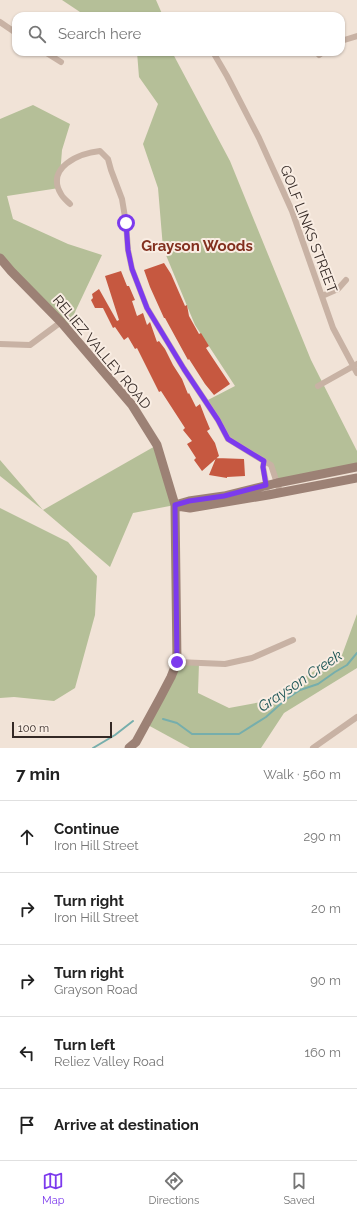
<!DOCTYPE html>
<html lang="en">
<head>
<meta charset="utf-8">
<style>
	body { margin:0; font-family:Raleway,sans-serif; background:#f2f2f2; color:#222 }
	.scale { position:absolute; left:12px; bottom:10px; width:100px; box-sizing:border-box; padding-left:4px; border:2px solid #342925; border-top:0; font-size:11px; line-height:14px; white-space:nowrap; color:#342925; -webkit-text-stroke:3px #f9ede3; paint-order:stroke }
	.stop { position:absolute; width:12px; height:12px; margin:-9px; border:3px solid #7c3aed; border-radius:50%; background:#fff }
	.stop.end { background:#7c3aed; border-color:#fff; box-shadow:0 1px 4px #0008 }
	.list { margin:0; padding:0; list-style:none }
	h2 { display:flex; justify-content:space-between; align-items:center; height:52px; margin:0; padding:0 16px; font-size:17px }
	h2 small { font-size:13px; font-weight:400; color:#767676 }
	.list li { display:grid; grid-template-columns:26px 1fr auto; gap:12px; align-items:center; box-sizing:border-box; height:72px; padding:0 16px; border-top:1px solid #e0e0e0 }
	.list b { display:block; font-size:15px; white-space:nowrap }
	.list p { margin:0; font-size:13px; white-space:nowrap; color:#767676 }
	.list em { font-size:13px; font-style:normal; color:#767676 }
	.icon { flex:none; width:22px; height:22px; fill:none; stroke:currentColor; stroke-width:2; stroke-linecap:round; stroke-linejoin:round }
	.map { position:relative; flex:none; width:357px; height:748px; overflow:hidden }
	.search { position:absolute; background:#fff; box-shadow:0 1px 3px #0004; left:12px; right:12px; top:12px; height:44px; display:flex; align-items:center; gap:10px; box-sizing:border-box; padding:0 14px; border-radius:12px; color:#767676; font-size:15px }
	.sheet { height:412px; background:#fff }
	nav { display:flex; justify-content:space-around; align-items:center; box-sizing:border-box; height:56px; border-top:1px solid #e0e0e0; background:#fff; font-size:11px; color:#767676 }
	nav a { display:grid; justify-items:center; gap:2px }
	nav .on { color:#7c3aed }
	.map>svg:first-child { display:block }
	.green { fill:#b5bf98 }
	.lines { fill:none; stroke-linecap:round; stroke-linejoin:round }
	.stream { stroke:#76aeac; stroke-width:2 }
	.building { fill:#c65840 }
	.street { stroke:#c8b2a4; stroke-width:6 }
	.secondary { stroke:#9c8175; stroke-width:9 }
	.route { stroke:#7c3aed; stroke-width:5 }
	.labels { text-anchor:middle; stroke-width:4; stroke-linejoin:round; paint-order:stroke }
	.street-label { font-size:14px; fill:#342925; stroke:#f9ede3 }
	.neighbourhood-label { font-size:15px; font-weight:bold; fill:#82301f; stroke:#f9ede3 }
	.water-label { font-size:15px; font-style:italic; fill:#1b5555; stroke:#f9ede3 }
</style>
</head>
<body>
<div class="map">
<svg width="357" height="748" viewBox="0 0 357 748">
	<rect width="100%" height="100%" fill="#f1e3d7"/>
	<path class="green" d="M62,0H156L163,16H86Z
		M137,52H172L230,161L311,360L357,451V467L278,482L271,463L228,439L206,401L235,386L195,325L163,248L158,188L143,144L158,104L139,77Z
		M33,105L70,124L62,150L59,188L7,196L13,219L68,244L102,255L67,329L0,258V119Z
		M157,445L175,505L133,513L110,567L43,510L0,476V460L43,510Z
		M0,508L68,542L97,576L95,615L75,688L54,701L14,697L0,698Z
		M357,614V668L284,713L261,748H190L146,724L177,662L199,663L198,693L229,708L261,702L342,655Z"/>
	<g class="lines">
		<path class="stream" d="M163,719L177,723L192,734H239L266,717L285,700L300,690L318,684L335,672L347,665L357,653
			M93,748L115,735L133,721"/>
	</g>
	<path class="building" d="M164,263L171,274L185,306L187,305L189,316L199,334L201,333L209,346L206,348L230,384L214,395L205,384L189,359L188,360L165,318H164L150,287L144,270Z
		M121,271L127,286H129L135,300L132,301L137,316L143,313L147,325L150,322L157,342L159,341L165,349L173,365L182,379L188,394L189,393L196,407L200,404L205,417L210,429L207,431L215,443L219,456L202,471L194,460L196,458L187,444L192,441L183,430L185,428L161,391L159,392L137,348L135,349L128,337L124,340L115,327L113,328L103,308H95L91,300L93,298L92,294L99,289L117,321L119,320L105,276Z
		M216,458L244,459L245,476L227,477V478L209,475Z"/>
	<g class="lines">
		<path class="street" d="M0,22L16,33
			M341,41L357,36
			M45,52L61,62
			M213,52L227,76L259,138L292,211L333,328L357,373
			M319,55L323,52
			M70,204C67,201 63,198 61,194C45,168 79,153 100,151L108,159L111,170L122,199L126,223L128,250L132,269L147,308L184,369L218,420L228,439L264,461
			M322,296L338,289L346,280
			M0,344L30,345L61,322
			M318,386L357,364
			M267,488L263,467L264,461L271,465L280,492
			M177,662L225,664L252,658L293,640
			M313,748L357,717"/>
		<path class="secondary" d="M0,258L11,271L61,322L132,405L157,445L175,505L177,662L171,677L160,698L136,742L129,748
			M175,505L189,501L224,496L277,483L357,467
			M177,506L190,508L268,495L357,478"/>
	</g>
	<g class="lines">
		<path class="route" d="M126,223L128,250L132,269L147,308L184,369L218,420L228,439L264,461L263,467L266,485L224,496L189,501L175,505L177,662"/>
	</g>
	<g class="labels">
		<g class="street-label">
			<text transform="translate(309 229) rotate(69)" y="5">GOLF LINKS STREET</text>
			<text transform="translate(102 352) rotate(50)" y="5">RELIEZ VALLEY ROAD</text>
		</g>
		<g class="neighbourhood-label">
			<text x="197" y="251">Grayson Woods</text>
		</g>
		<g class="water-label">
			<text transform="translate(300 681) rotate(-34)" y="5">Grayson Creek</text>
		</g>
	</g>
</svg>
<div class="scale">100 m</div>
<div class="stop" style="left:126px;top:223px"></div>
<div class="stop end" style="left:177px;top:662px"></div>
<div class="search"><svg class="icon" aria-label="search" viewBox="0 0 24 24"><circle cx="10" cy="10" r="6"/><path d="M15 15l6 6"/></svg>Search here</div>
</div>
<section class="sheet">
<h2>7 min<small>Walk · 560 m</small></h2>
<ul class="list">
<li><svg class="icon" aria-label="ahead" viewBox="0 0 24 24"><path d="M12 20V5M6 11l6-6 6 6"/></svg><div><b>Continue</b><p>Iron Hill Street</p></div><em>290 m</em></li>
<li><svg class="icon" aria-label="right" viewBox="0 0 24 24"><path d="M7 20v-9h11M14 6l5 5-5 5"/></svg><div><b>Turn right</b><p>Iron Hill Street</p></div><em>20 m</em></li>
<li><svg class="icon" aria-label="right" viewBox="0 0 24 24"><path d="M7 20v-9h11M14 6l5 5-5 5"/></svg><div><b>Turn right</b><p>Grayson Road</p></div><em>90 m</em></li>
<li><svg class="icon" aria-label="left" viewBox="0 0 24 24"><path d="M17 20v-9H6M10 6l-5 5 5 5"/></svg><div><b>Turn left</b><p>Reliez Valley Road</p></div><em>160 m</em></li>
<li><svg class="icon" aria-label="arrive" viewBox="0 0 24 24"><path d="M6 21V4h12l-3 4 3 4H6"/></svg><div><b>Arrive at destination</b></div></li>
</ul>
</section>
<nav>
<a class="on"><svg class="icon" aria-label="map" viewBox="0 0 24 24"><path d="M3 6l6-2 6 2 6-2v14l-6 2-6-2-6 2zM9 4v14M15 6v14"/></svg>Map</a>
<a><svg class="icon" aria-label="directions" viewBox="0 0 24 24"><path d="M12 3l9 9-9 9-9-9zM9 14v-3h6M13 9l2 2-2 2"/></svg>Directions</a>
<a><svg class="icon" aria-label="saved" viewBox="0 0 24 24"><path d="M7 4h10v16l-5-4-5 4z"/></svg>Saved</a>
</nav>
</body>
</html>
